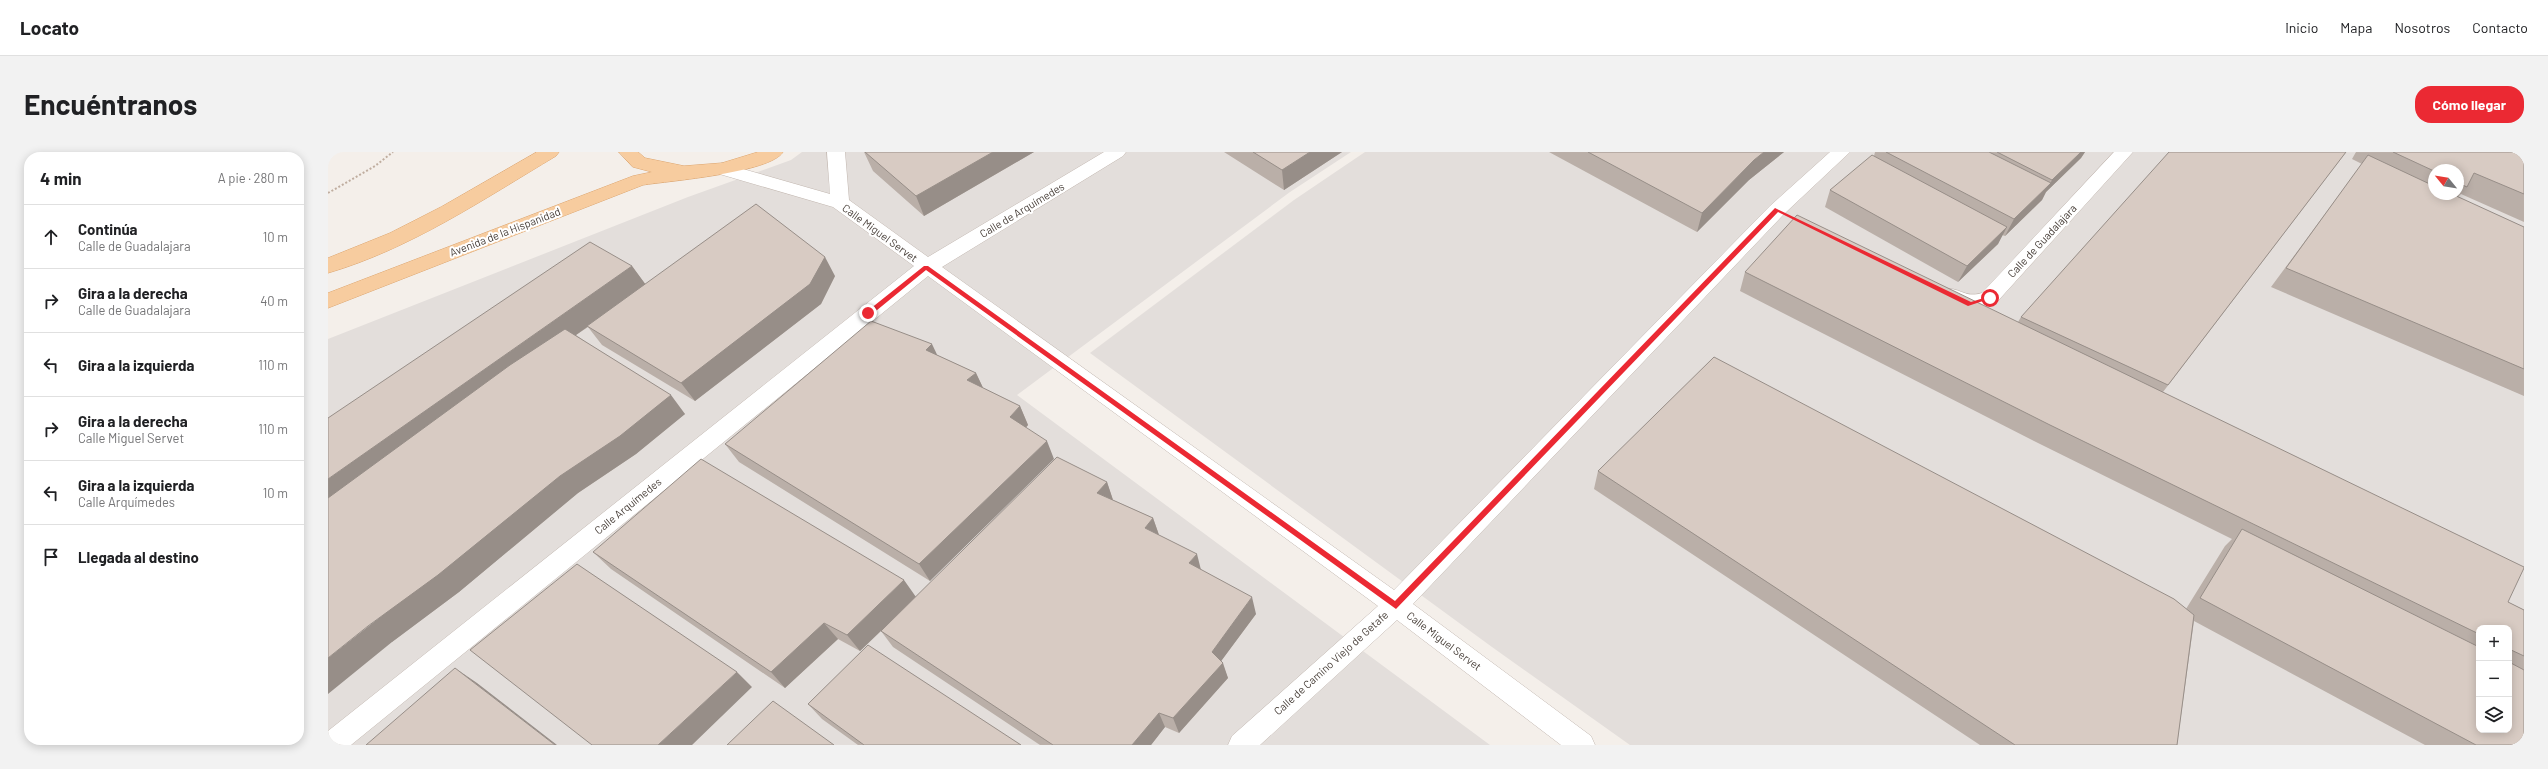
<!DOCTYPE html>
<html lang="es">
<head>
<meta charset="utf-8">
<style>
	body { margin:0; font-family:Barlow,sans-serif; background:#f2f2f2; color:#202124 }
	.controls { position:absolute; right:12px; bottom:12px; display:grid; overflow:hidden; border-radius:8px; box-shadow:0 2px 10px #0003 }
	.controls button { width:36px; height:36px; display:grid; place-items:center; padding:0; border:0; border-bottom:1px solid #e0e0e0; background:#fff; color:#202124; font:20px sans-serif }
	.compass { position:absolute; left:2100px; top:12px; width:36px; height:36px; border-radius:50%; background:#fff; box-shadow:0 2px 10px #0003; rotate:300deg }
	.stop { position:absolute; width:12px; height:12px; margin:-9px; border:3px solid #eb2933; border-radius:50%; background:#fff }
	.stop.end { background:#eb2933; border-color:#fff; box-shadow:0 1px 4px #0008 }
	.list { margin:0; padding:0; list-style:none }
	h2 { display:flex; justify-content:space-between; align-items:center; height:52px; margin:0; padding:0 16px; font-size:17px }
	h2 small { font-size:13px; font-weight:400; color:#757577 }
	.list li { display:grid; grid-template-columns:26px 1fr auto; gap:12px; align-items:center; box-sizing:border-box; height:64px; padding:0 16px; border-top:1px solid #e0e0e0 }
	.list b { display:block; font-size:15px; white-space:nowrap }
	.list p { margin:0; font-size:13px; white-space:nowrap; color:#757577 }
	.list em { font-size:13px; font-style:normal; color:#757577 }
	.icon { flex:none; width:22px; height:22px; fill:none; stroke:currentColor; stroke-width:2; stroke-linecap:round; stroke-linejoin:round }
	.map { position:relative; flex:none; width:2196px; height:593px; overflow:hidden; border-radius:16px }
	header { display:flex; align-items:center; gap:24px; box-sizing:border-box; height:56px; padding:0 20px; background:#fff; border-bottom:1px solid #e0e0e0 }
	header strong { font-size:19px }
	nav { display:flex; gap:22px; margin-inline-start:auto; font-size:14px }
	.intro { display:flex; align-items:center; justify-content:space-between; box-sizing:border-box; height:96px; padding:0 24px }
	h1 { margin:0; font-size:28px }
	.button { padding:10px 18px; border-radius:16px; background:#eb2933; color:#fff; font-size:14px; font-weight:700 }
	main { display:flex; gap:24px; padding:0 24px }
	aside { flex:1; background:#fff; border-radius:16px; box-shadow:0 2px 10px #0003 }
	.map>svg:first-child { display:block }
	.industrial { fill:#e3dedb; fill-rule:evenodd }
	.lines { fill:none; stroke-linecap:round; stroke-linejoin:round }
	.minor-casing { stroke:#c2b7b0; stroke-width:1 }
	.primary-casing { stroke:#dca56f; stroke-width:1 }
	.path { stroke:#bfad9f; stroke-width:2; stroke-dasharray:2 2; stroke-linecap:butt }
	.minor { fill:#fff; fill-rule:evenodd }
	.primary { fill:#f7cc9f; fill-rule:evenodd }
	.wall { fill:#baafa8; fill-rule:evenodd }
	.shaded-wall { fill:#978e88 }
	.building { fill:#d8cbc3; stroke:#978e88 }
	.route { fill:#eb2933 }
	.labels { text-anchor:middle; stroke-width:4; stroke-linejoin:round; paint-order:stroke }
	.street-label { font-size:11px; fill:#473e38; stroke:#fff }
</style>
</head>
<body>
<header>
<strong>Locato</strong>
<nav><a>Inicio</a><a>Mapa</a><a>Nosotros</a><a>Contacto</a></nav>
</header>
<div class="intro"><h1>Encuéntranos</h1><a class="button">Cómo llegar</a></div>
<main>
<aside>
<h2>4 min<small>A pie · 280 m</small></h2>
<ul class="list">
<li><svg class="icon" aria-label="ahead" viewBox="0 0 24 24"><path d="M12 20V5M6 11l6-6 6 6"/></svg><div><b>Continúa</b><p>Calle de Guadalajara</p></div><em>10 m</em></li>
<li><svg class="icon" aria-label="right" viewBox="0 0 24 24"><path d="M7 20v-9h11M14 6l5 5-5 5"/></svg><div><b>Gira a la derecha</b><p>Calle de Guadalajara</p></div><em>40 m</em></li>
<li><svg class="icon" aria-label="left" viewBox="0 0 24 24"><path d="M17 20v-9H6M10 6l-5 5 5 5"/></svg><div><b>Gira a la izquierda</b></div><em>110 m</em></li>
<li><svg class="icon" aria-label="right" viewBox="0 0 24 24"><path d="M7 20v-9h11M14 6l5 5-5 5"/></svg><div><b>Gira a la derecha</b><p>Calle Miguel Servet</p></div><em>110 m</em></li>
<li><svg class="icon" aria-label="left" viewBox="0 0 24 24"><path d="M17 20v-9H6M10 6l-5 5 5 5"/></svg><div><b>Gira a la izquierda</b><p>Calle Arquímedes</p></div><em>10 m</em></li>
<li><svg class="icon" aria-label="arrive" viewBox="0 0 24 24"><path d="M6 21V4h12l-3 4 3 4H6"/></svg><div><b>Llegada al destino</b></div></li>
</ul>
</aside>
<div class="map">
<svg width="2196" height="593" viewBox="0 0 2196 593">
	<rect width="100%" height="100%" fill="#f4efea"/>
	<path class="industrial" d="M474,0H1023L962,40L689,243L1162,593H0V187L360,45L463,8Z
		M1037,0H2196V593H1302L1164,495L762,201L966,48ZM2106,18H2130V42H2106ZM2151,476H2181V578H2151Z"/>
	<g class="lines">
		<g class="minor-casing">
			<path id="minor" d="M499,0H517L521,48L600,105L776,0H798L795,4L614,115L1066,438L1442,54L1502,0H1522L1456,62L1085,452L1263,584L1267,593H1233L1069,468L932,593H900L904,584L1050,454L600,124L23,593H0V579L586,114L505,55L388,21L385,17L388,13L394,11L502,42Z
				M1786,0H1805L1668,151L1642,159L1615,148L1612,143L1615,138C1631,133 1635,147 1654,141Z"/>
		</g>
		<g class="primary-casing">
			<path id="primary" d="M209,0H231L228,4C156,47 82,97 0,121V106L62,81L113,55Z
				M291,0H310L317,6L356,14L394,11L430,0H455C442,21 341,29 315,33L0,156V141L305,24L324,20L305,15Z"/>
		</g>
		<path class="path" d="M0,41L47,14L65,0"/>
		<use href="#minor" class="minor"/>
		<use href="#primary" class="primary"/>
	</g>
	<path class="wall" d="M536,0H706L596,64L545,19Z
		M896,0H1014L956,38Z
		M1221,0H1456L1421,28L1369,80Z
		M1547,0H1757L1753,6L1718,40L1714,48L1677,84L1674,83L1670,92L1630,130L1497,55L1502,38L1546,4Z
		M2018,0L1835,240L2180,450L2196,458V593H2097L1866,469L1849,593H1652L1266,337L1270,319L1858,457L1897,394L1904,387L1710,291L1412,139L1417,120L1690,170L1693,165ZM2151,476H2181V578H2151Z
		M2028,0H2196V70L2133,42L2130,45L2196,75V244L1943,135L2034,12L2024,7ZM2106,18H2130V42H2106Z
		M304,114L317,132L507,124L493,152L367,249L274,193L260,175L248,183L357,262L308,302L250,341L131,440L64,490L0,266Z
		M609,203L648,221L655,236L692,254L700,273L698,276L602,429L411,310L397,292Z
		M779,330L785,348L825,366L831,383L928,462L893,509L900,526L851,581L837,575L823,593H712L565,495L553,479L532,499L510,487L457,536L283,417L265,400L587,445Z
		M480,552L693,593H530L494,567Z"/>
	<path class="shaded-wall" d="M665,0H706L596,64L588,44Z
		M982,0H1014L956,38L954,18Z
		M1436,0H1456L1421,28L1369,80L1374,61L1426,8Z
		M1753,0H1757L1753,6L1718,40L1714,48L1677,84L1686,67L1722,32L1724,28Z
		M1679,75L1670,92L1630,130L1639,114Z
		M497,105L507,124L493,152L367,249L353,231Z
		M304,114L318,133L0,360V327Z
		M604,192L613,211L598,198Z
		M648,221L657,240L639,228Z
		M343,243L357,262L308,302L250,341L131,440L64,490L0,542V506L232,324Z
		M692,254L700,273L690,284L682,265Z
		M719,289L726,307L602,429L591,412Z
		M779,330L785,348L769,341Z
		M825,366L831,383L817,376Z
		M869,402L873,418L861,411Z
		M576,428L588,445L532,499L519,483Z
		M924,445L928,462L888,516L884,500Z
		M496,471L510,487L457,536L443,520Z
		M895,511L900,526L851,581L845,566Z
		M127,516L149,531L229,593H227Z
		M409,520L424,535L364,593H330Z
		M831,561L837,575L823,593H804Z"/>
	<path class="building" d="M537,0H665L588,44Z
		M925,0H982L954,18Z
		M1260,0H1436L1426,8L1374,61Z
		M1558,0H1661L1723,31L1686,67Z
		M1669,0H1753L1724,28Z
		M1841,0H2018L1840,233L1693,165Z
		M2065,0H2196V42L2146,21L2139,35L2130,31V18H2106V19Z
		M1544,3L1679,75L1639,114L1502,38Z
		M2040,3L2106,34V42H2124L2196,75V217L1958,116Z
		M428,52L497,105L482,132L353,231L259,174Z
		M1469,63L2196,415V416L2180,450L2196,458V504L2181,497V476H2151V482L1722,273L1417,120Z
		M262,90L304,114L0,327V266Z
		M543,169L604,192L598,198L648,221L639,228L692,254L682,265L719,289L591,412L397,292Z
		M237,177L343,243L292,284L232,324L110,423L40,474L0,506V346L182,213Z
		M1386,205L1846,447L1866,463L1849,593H1687L1270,319Z
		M729,305L779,330L769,341L825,366L817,376L869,402L861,411L924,445L884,500L895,511L845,566L831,561L804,593H725L553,479Z
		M373,307L576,428L519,483L496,471L443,520L265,400Z
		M1914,377L2151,495V578H2181V510L2196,518V593H2148L1872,446Z
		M249,412L409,520L330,593H264L142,498Z
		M540,493L693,593H536L480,552Z
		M127,516L227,593H38Z
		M445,549L506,593H399Z"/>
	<path class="route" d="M1447,56L1643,150L1662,144L1664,146L1640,154L1450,60L1068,457L598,118L543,163L537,161L596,114H600L1067,449Z"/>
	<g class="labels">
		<g class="street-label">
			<text transform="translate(694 58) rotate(-31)" y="4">Calle de Arquímedes</text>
			<text transform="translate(177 80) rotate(-21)" y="4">Avenida de la Hispanidad</text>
			<text transform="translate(552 81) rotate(36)" y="4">Calle Miguel Servet</text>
			<text transform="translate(1714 89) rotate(-47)" y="4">Calle de Guadalajara</text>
			<text transform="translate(300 354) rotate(-39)" y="4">Calle Arquímedes</text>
			<text transform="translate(1116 489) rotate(37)" y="4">Calle Miguel Servet</text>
			<text transform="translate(1003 511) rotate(-42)" y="4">Calle de Camino Viejo de Getafe</text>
		</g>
	</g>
</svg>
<div class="controls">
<button>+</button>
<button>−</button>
<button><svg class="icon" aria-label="layers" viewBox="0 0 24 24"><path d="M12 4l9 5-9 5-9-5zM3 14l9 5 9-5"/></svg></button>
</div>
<svg class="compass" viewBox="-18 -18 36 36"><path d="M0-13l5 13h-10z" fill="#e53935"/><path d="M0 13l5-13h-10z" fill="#757577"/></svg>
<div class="stop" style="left:1662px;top:146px"></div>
<div class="stop end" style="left:540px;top:161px"></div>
</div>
</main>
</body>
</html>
